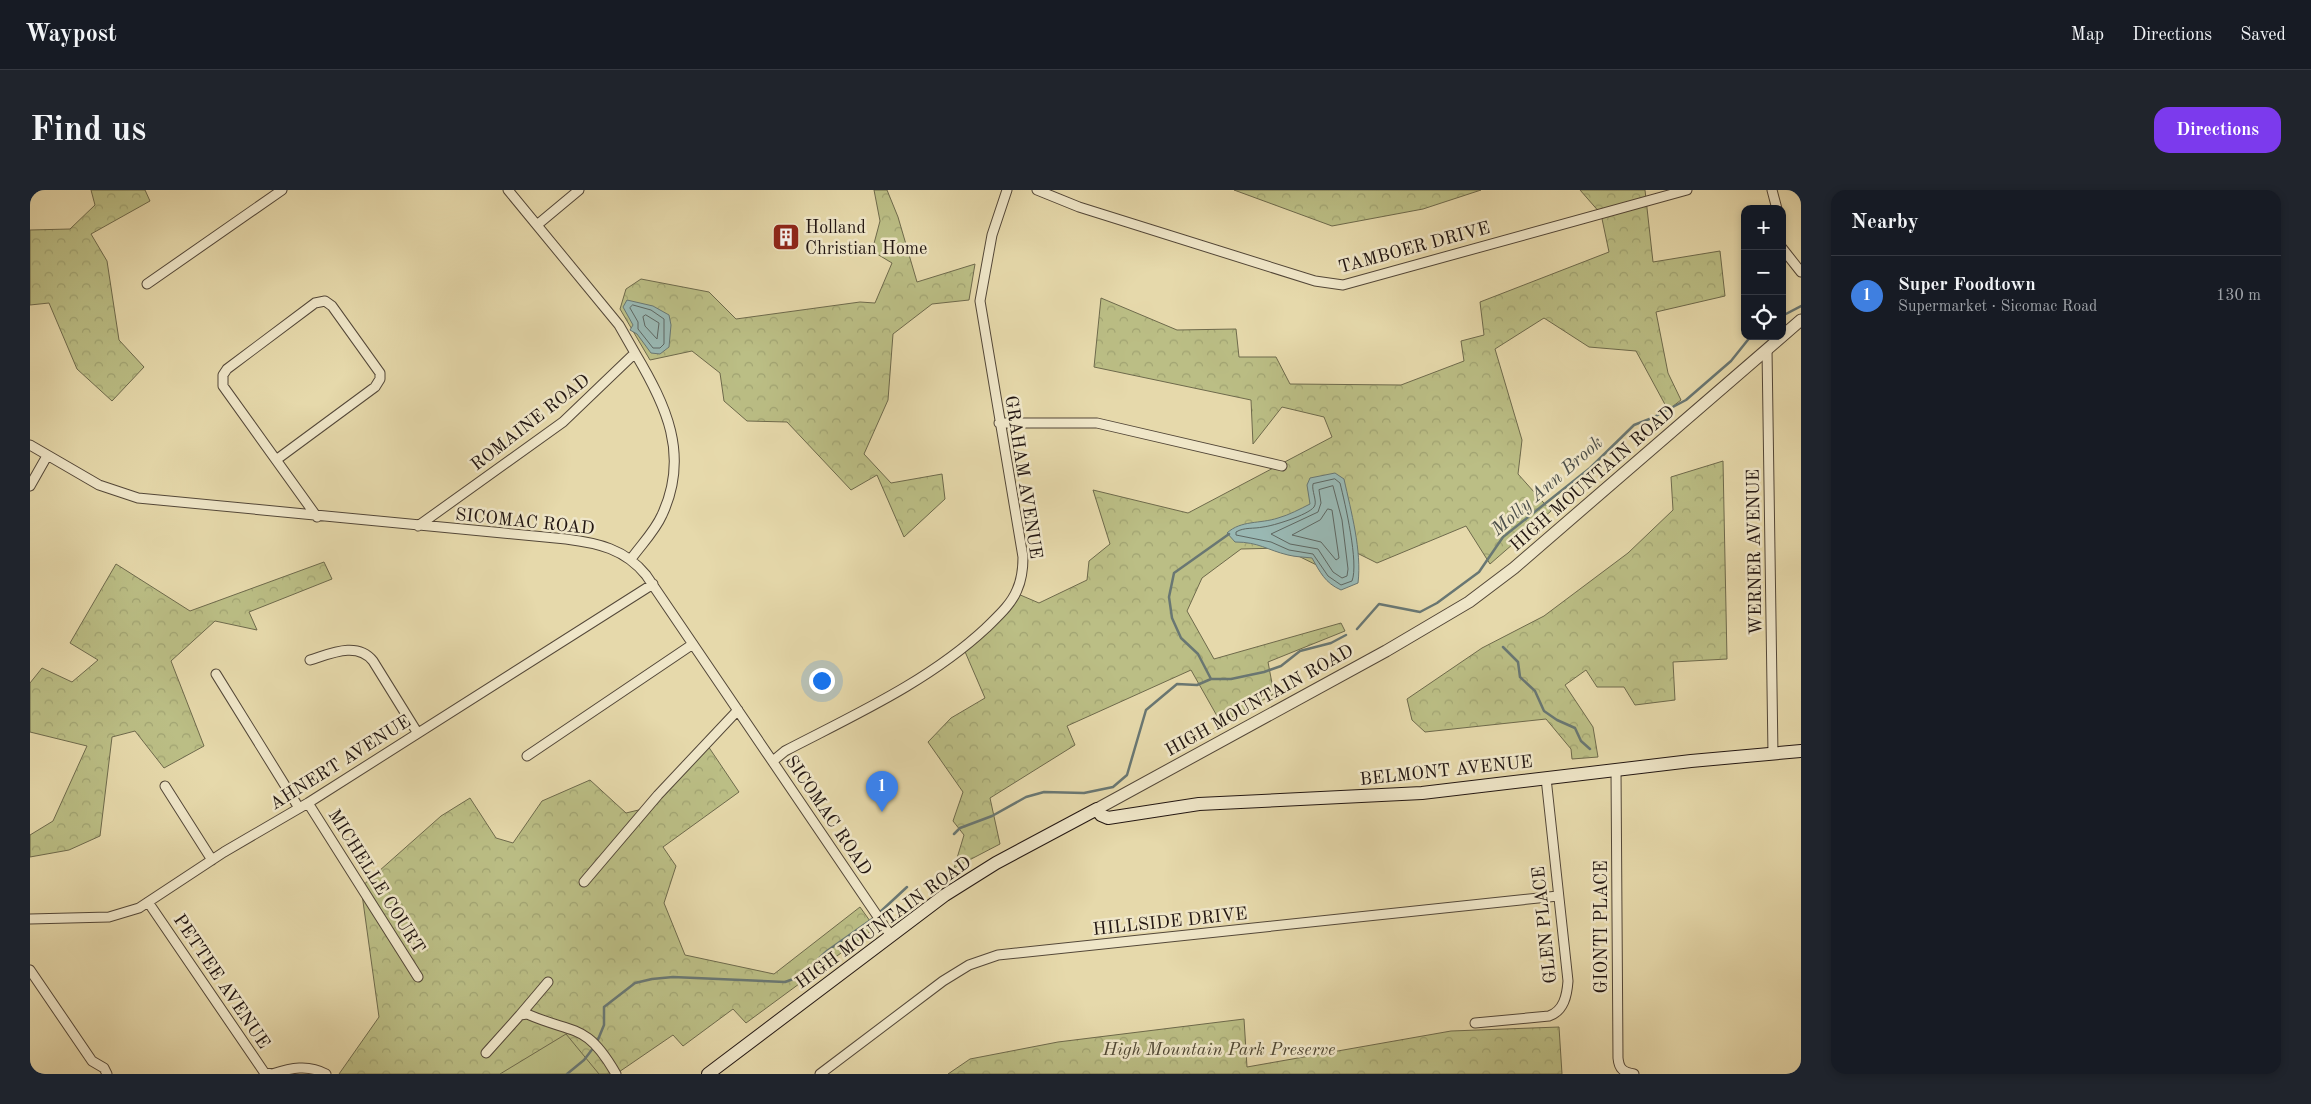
<!DOCTYPE html>
<html lang="en">
<head>
<meta charset="utf-8">
<style>
	body { margin:0; font-family:"Old Standard TT",serif; background:#20242c; color:#f1f3f6 }
	.controls { position:absolute; right:15px; top:15px; display:grid; overflow:hidden; border-radius:10px; box-shadow:0 2px 8px #0003 }
	.controls button { width:45px; height:45px; display:grid; place-items:center; padding:0; border:0; border-bottom:1px solid #363941; background:#171b24; color:#f1f3f6; font:25px sans-serif }
	.you { position:absolute; left:791px; top:490px; width:18px; height:18px; margin:-12px; border:4px solid #fff; border-radius:50%; background:#1a73e8; box-shadow:0 0 0 8px #1a73e833 }
	.badge { display:grid; place-items:center; width:32px; height:32px; border-radius:50%; background:#7c3aed; color:#fff; font-size:16px; font-weight:700 }
	.pin { position:absolute; translate:-50% -41px; filter:drop-shadow(0 1px 2px #0008) }
	.pin::after { content:''; position:absolute; top:26px; width:18px; height:15px; background:inherit; clip-path:polygon(0 0,100% 0,50% 100%) }
	.list { margin:0; padding:0; list-style:none }
	h2 { display:flex; justify-content:space-between; align-items:center; height:65px; margin:0; padding:0 20px; font-size:21px }
	h2 small { font-size:16px; font-weight:400; color:#9ea1a6 }
	.list li { display:grid; grid-template-columns:32px 1fr auto; gap:15px; align-items:center; box-sizing:border-box; height:80px; padding:0 20px; border-top:1px solid #363941 }
	.list b { display:block; font-size:19px; white-space:nowrap }
	.list p { margin:0; font-size:16px; white-space:nowrap; color:#9ea1a6 }
	.list em { font-size:16px; font-style:normal; color:#9ea1a6 }
	.icon { flex:none; width:28px; height:28px; fill:none; stroke:currentColor; stroke-width:2; stroke-linecap:round; stroke-linejoin:round }
	.map { position:relative; flex:none; width:1771px; height:884px; overflow:hidden; border-radius:15px }
	header { display:flex; align-items:center; gap:30px; box-sizing:border-box; height:70px; padding:0 25px; background:#171b24; border-bottom:1px solid #363941 }
	header strong { font-size:24px }
	nav { display:flex; gap:28px; margin-inline-start:auto; font-size:18px }
	.intro { display:flex; align-items:center; justify-content:space-between; box-sizing:border-box; height:120px; padding:0 30px }
	h1 { margin:0; font-size:35px }
	.button { padding:12px 22px; border-radius:15px; background:#7c3aed; color:#fff; font-size:18px; font-weight:700 }
	main { display:flex; gap:30px; padding:0 30px }
	aside { flex:1; background:#171b24; border-radius:15px; box-shadow:0 2px 8px #0003 }
	.map>svg:first-child { display:block }
	.forest { fill:url(#forest-crowns); stroke:#6e6a4c }
	.park { fill:#bbbe85; stroke:#6e6a4c }
	.water { fill:#99b8b3; stroke:#697773 }
	.lines { fill:none; stroke-linecap:round; stroke-linejoin:round }
	.shore { stroke:#5e6762; stroke-width:1 }
	.stream { stroke:#697773; stroke-width:2.5 }
	.minor-casing { stroke:#534738; stroke-width:11 }
	.tertiary-casing { stroke:#534738; stroke-width:13 }
	.secondary-casing { stroke:#221612; stroke-width:14 }
	.minor { stroke:#efe6c8; stroke-width:9 }
	.tertiary { stroke:#efe6c8; stroke-width:11 }
	.secondary { stroke:#efe6c8; stroke-width:12 }
	.labels { text-anchor:middle; stroke-width:5; stroke-linejoin:round; paint-order:stroke }
	.poi-label { font-size:18px; fill:#221612; stroke:#efe6c8; text-anchor:start }
	.street-label { font-size:18px; fill:#221612; stroke:#efe6c8 }
	.park-label { font-size:18px; font-style:italic; fill:#504834; stroke:#efe6c8 }
	.water-label { font-size:19px; font-style:italic; fill:#4c4f4a; stroke:#efe6c8 }
</style>
</head>
<body>
<header>
<strong>Waypost</strong>
<nav><a>Map</a><a>Directions</a><a>Saved</a></nav>
</header>
<div class="intro"><h1>Find us</h1><a class="button">Directions</a></div>
<main>
<div class="map">
<svg width="1771" height="884" viewBox="0 0 1771 884">
	<defs>
		<pattern id="forest-crowns" width="20" height="18" patternUnits="userSpaceOnUse" patternTransform="scale(1.25)"><rect width="20" height="18" fill="#bbbe85"/><path d="M2 6a3 3 0 1 1 6 0M12 15a3 3 0 1 1 6 0" fill="none" stroke="#a0a372"/></pattern>
	</defs>
	<rect width="100%" height="100%" fill="#e6d9ab"/>
	<filter id="stains"><feTurbulence type="fractalNoise" baseFrequency=".004" numOctaves="4"/><feColorMatrix values="0 0 0 0 .2 0 0 0 0 .09 0 0 0 0 .02 0 0 0 .5 -.17"/></filter>
	<radialGradient id="worn" r=".72"><stop offset=".6" stop-color="#630" stop-opacity="0"/><stop offset="1" stop-color="#630" stop-opacity=".3"/></radialGradient>
	<path class="forest" d="M61,0H115L120,11L61,44L77,71L89,150L114,177L82,211L47,179L19,113L0,115V40L40,39L65,15Z
		M844,0H857L868,27L887,92L945,74L939,110L902,114L863,144L858,210L834,264L861,293L912,284L915,309L874,347L847,285L821,300L757,232L717,231L694,211L690,183L662,161L620,170L590,119L596,99L611,89L679,102L706,129L830,112L845,113L862,73L842,61L850,31Z
		M1204,0H1451L1393,19L1302,36Z
		M1550,0H1615L1623,72L1690,61L1695,106L1626,122L1638,183L1651,210L1638,220L1606,161L1559,157L1514,128L1465,159L1492,250L1488,284L1521,321L1460,374L1436,336L1347,373L1325,362L1309,386L1252,358L1211,359L1172,388L1157,421L1184,469L1311,433L1315,441L1238,472L1244,504L1191,533L1161,480L1037,536L1045,555L960,608L970,654L924,678L934,645L923,631L933,602L898,552L921,528L955,508L933,457L988,404L1009,413L1057,390L1059,371L1080,354L1063,300L1158,323L1302,247L1294,227L1252,217L1223,254L1221,210L1064,177L1071,108L1147,140L1206,139L1209,167H1246L1260,194L1371,195L1434,171L1431,151L1454,145L1450,112L1579,62L1571,24Z
		M1693,271L1697,469L1643,472L1645,510L1605,515L1594,497H1567L1556,480L1535,495L1563,537L1568,567L1542,569L1541,559L1516,529L1395,542L1382,530L1377,509L1452,458L1514,426L1598,363L1643,320L1641,287Z
		M294,372L302,389L219,422L227,440L185,431L141,471L174,556L134,578L105,541L82,547L70,646L39,660L0,667V645L23,631L57,556L0,542V493L12,478L42,492L68,470L40,453L86,374L160,421Z
		M678,556L709,602L633,657L646,676L634,713L655,765L744,784L830,717L845,738L716,833L703,819L653,856L643,845L586,884H309L349,827L331,697L411,626L440,608L466,648L483,653L512,611L560,590L596,623L617,618Z
		M1214,829L1217,877L1421,841L1529,837L1532,884H918L940,869L1028,852Z"/>
	<path class="park" d="M536,844L569,884H470Z"/>
	<path class="water" d="M597,110L623,116L639,125L641,135L639,157L630,164L621,163L607,144L600,140L603,135L593,117Z
		M1305,283L1314,289C1321,321 1332,361 1328,393L1311,400C1295,393 1290,382 1282,368C1274,367 1266,367 1258,365C1237,360 1229,352 1205,352L1197,343C1211,330 1230,334 1248,328C1259,325 1270,319 1280,314L1277,295L1280,288Z"/>
	<g class="lines">
		<path class="shore" d="M603,115L621,120L634,129V154L630,158H623L608,139V132L600,118Z
			M616,125L629,133L627,149L615,136L613,127Z
			M1305,289L1310,293C1315,313 1329,373 1322,391L1311,395L1298,386L1283,364L1259,360L1241,352L1206,345V342C1214,337 1224,339 1233,337C1243,336 1278,325 1284,317C1288,312 1281,300 1283,294Z
			M1303,296L1312,330L1318,379L1317,386L1312,388L1303,382L1288,359L1260,354L1241,344L1288,322L1291,313L1289,300Z
			M1298,319L1302,320L1309,368L1306,370L1291,352L1262,345L1290,330Z"/>
		<path class="stream" d="M1752,126L1771,116
			M1327,439L1349,414L1390,422L1407,413L1449,382L1473,347L1560,278L1604,235L1622,228L1656,210L1701,171L1721,146
			M1473,457L1488,472L1490,487L1505,501L1514,521L1527,530L1545,538L1551,551L1560,559
			M1181,489L1168,464L1151,448L1142,428L1139,407L1144,383L1199,344
			M924,644L930,638L962,626L996,607L1014,602L1054,603L1083,597L1097,585L1116,520L1147,494L1167,495L1181,489H1201L1234,482L1251,476L1270,461L1301,453L1316,445
			M849,723L877,697
			M567,852L574,835V817L605,793L622,789L643,787L755,792L769,787L797,761L845,727
			M537,884L554,870L564,857"/>
		<g class="minor-casing">
			<path id="minor" d="M1007,0L1049,17L1285,91L1313,95L1657,0
				M1742,0L1747,19
				M507,35L549,0
				M1752,58L1771,82
				M117,94L252,0
				M1737,160L1743,564
				M969,233H1067L1252,276
				M0,255L69,295L108,308L536,349C568,353 595,359 616,385L861,746
				M246,270L345,197L350,189V183L302,116L295,111L285,113L197,179L193,185V196L287,327
				M0,296L17,266
				M388,336L533,232L605,163L589,135L478,0
				M601,369C611,355 625,341 632,325C660,265 636,215 605,163
				M280,470C300,464 327,451 343,471L387,542
				M186,484L269,618
				M497,566L663,454
				M743,571L755,561C824,525 898,492 956,438C967,427 981,415 987,400C992,389 993,379 993,367L950,111L962,45L977,0
				M1586,580L1588,868C1589,879 1593,882 1604,884
				M135,596L182,670
				M278,613L388,787
				M554,692L628,605L708,520
				M118,712L234,882L242,884
				M0,729L79,727L109,718L194,662L278,613L623,394
				M0,780L62,871L74,878L77,884
				M490,825L518,792
				M1445,833L1519,826C1534,821 1537,805 1538,791L1516,588
				M456,863L490,825L497,824C545,845 556,832 586,884
				M242,884C261,878 278,874 296,884
				M790,884L913,791L939,775L968,765L1528,706"/>
		</g>
		<g class="tertiary-casing">
			<path id="tertiary" d="M1067,619L1356,461L1439,412L1484,378L1771,130"/>
		</g>
		<g class="secondary-casing">
			<path id="secondary" d="M678,884L915,705L966,673L1067,619L1071,625L1078,628L1169,614L1392,603L1661,571L1771,561"/>
		</g>
		<use href="#minor" class="minor"/>
		<use href="#tertiary" class="tertiary"/>
		<use href="#secondary" class="secondary"/>
	</g>
	<defs>
		<g id="building-square" transform="scale(1.4375)"><rect x="-9" y="-9" width="18" height="18" rx="4" fill="#8f2418" stroke="#efe6c8"/><path d="M-4-6H4V6H1V3H-1V6H-4ZM-2.5-4.3h1.7v1.8h-1.7ZM.8-4.3h1.7v1.8H.8ZM-2.5-1h1.7V.8h-1.7ZM.8-1h1.7V.8H.8Z" fill="#fff"/></g>
	</defs>
	<g fill-rule="evenodd">
		<use href="#building-square" x="756" y="47"/>
	</g>
	<g class="labels">
		<g class="poi-label">
			<text x="775" y="43">Holland<tspan x="775" dy="21">Christian Home</tspan></text>
		</g>
		<g class="street-label">
			<text transform="translate(1384 57) rotate(-15)" y="6">TAMBOER DRIVE</text>
			<text transform="translate(500 232) rotate(-38)" y="6">ROMAINE ROAD</text>
			<text transform="translate(994 287) rotate(81)" y="6">GRAHAM AVENUE</text>
			<text transform="translate(1562 288) rotate(-41)" y="6">HIGH MOUNTAIN ROAD</text>
			<text transform="translate(495 331) rotate(6)" y="6">SICOMAC ROAD</text>
			<text transform="translate(1724 362) rotate(-91)" y="6">WERNER AVENUE</text>
			<text transform="translate(1229 510) rotate(-29)" y="6">HIGH MOUNTAIN ROAD</text>
			<text transform="translate(310 572) rotate(-32)" y="6">AHNERT AVENUE</text>
			<text transform="translate(1416 580) rotate(-6)" y="6">BELMONT AVENUE</text>
			<text transform="translate(799 625) rotate(56)" y="6">SICOMAC ROAD</text>
			<text transform="translate(347 691) rotate(58)" y="6">MICHELLE COURT</text>
			<text transform="translate(1140 731) rotate(-6)" y="6">HILLSIDE DRIVE</text>
			<text transform="translate(853 732) rotate(-36)" y="6">HIGH MOUNTAIN ROAD</text>
			<text transform="translate(1514 735) rotate(-96)" y="6">GLEN PLACE</text>
			<text transform="translate(1571 737) rotate(-90)" y="6">GIONTI PLACE</text>
			<text transform="translate(192 791) rotate(56)" y="6">PETTEE AVENUE</text>
		</g>
		<g class="park-label">
			<text x="1189" y="865">High Mountain Park Preserve</text>
		</g>
		<g class="water-label">
			<text transform="translate(1516 295) rotate(-41)" y="7">Molly Ann Brook</text>
		</g>
	</g>
	<rect width="100%" height="100%" filter="url(#stains)"/>
	<rect width="100%" height="100%" fill="url(#worn)"/>
</svg>
<div class="controls">
<button>+</button>
<button>−</button>
<button><svg class="icon" aria-label="locate" viewBox="0 0 24 24"><circle cx="12" cy="12" r="6"/><path d="M12 2v4M12 18v4M2 12h4M18 12h4"/></svg></button>
</div>
<div class="you"></div>
<div class="pin badge" style="left:852px;top:622px;background:#3f7fe0">1</div>
</div>
<aside>
<h2>Nearby<small></small></h2>
<ul class="list">
<li><span class="badge" style="background:#3f7fe0">1</span><div><b>Super Foodtown</b><p>Supermarket · Sicomac Road</p></div><em>130 m</em></li>
</ul>
</aside>
</main>
</body>
</html>
